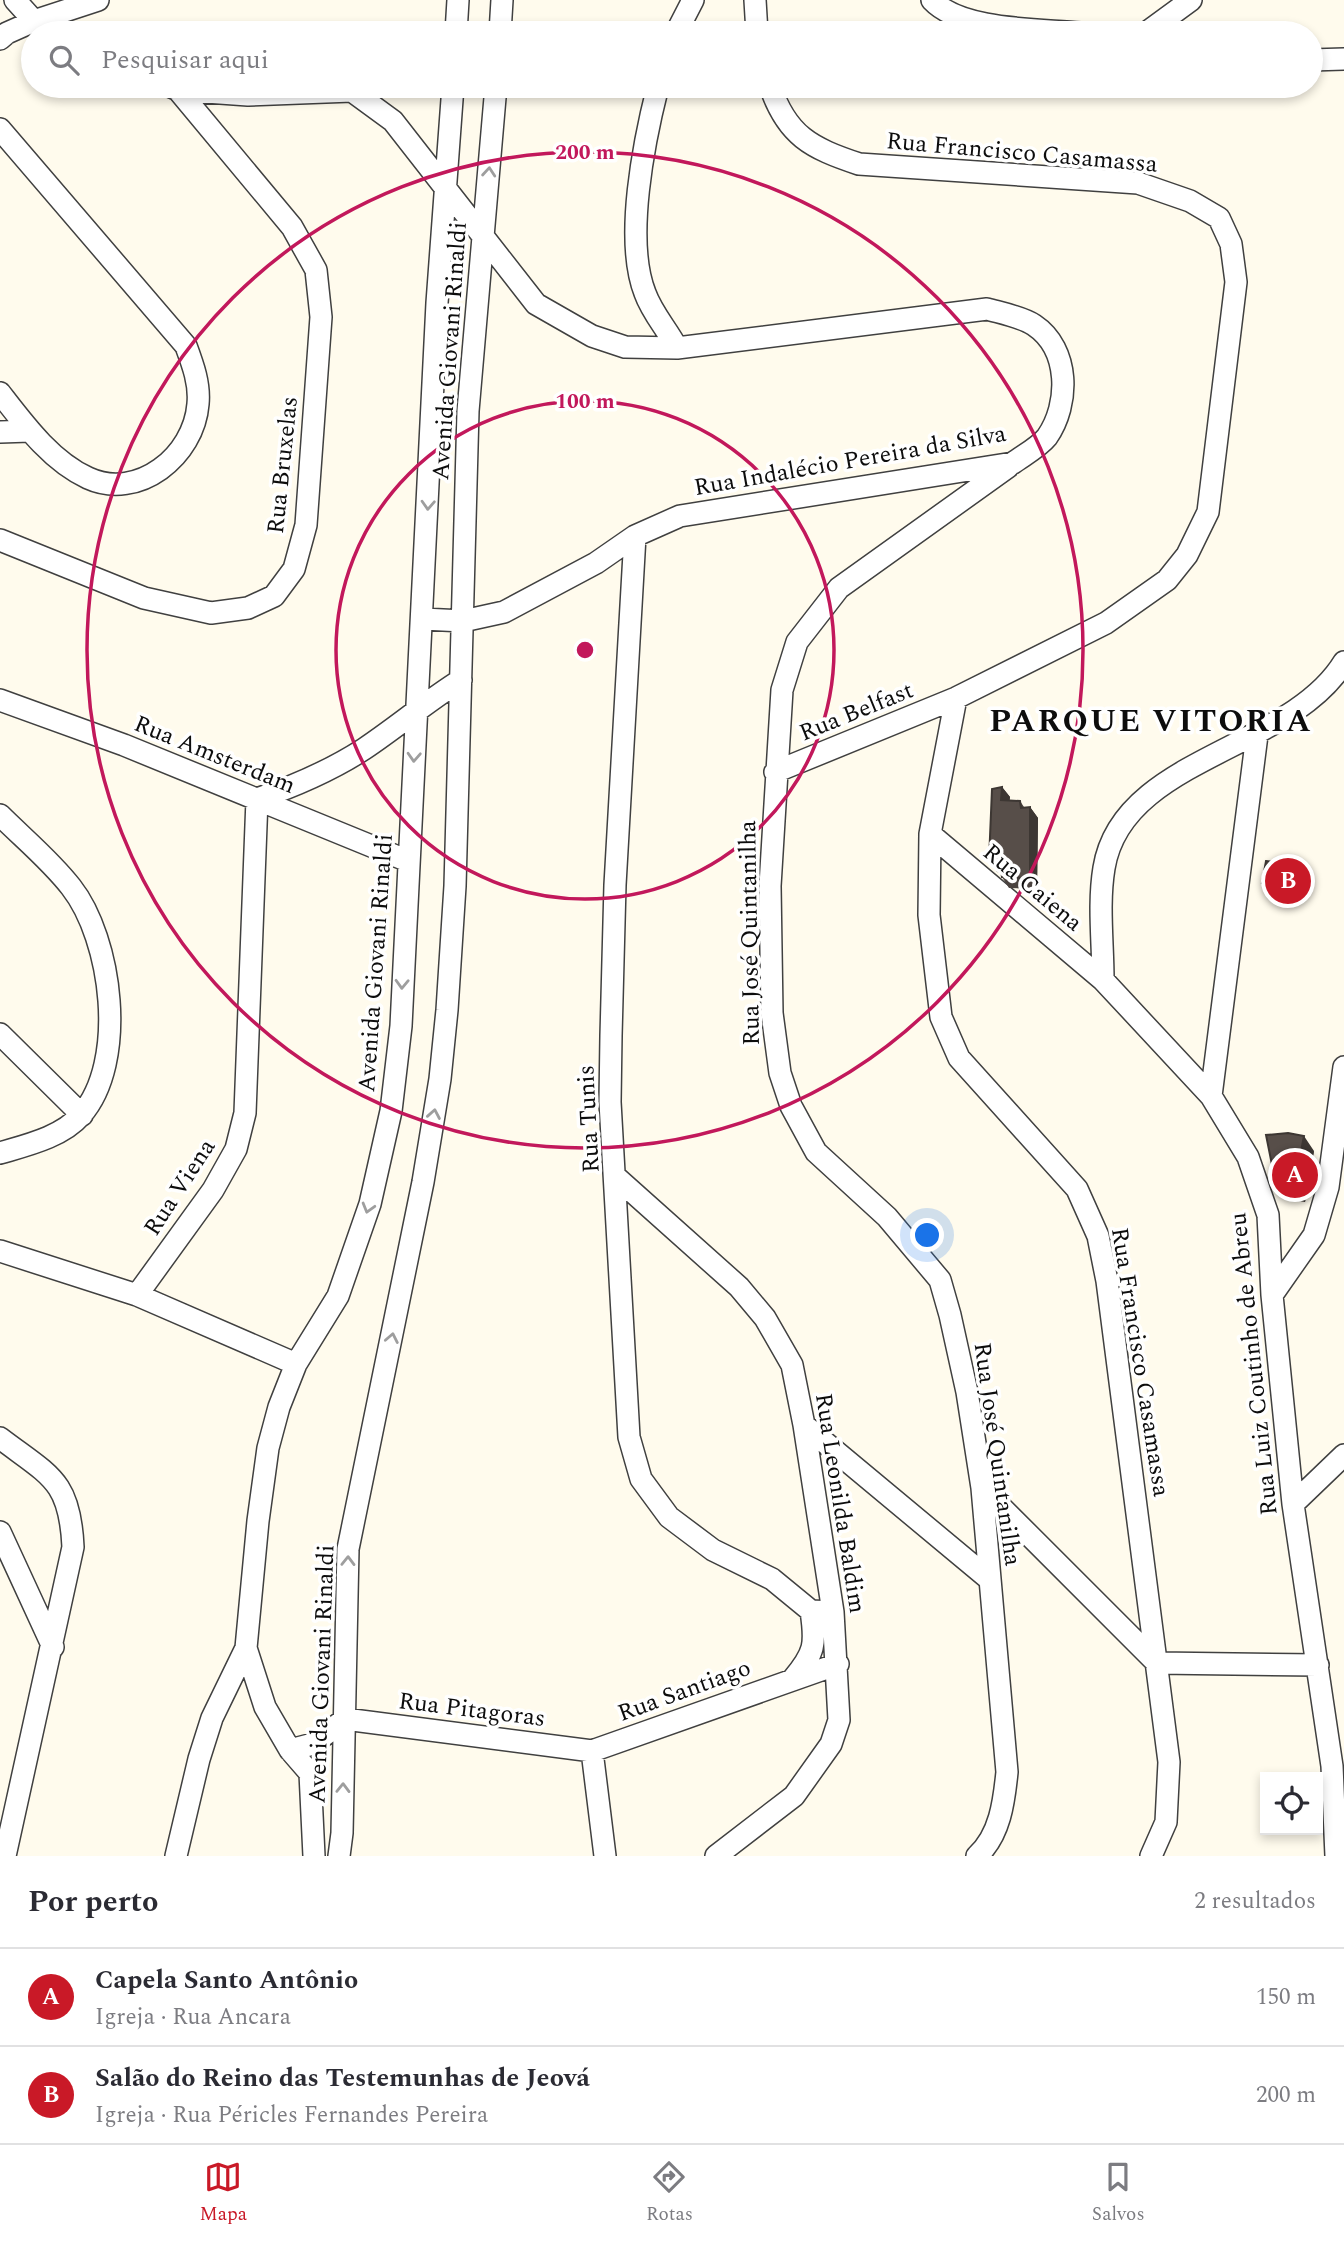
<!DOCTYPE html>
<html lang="pt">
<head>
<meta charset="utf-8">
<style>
	body { margin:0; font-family:Spectral,serif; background:#f7f7f7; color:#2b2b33 }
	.controls { position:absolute; right:21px; bottom:21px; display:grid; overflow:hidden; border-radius:0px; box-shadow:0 4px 10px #0003 }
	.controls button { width:63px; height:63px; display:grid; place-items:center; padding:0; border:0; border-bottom:2px solid #e1e1e2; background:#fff; color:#2b2b33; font:35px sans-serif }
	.you { position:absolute; left:928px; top:1236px; width:24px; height:24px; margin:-18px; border:5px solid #fff; border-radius:50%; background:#1a73e8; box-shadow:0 0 0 10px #1a73e833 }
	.badge { display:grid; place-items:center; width:46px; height:46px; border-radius:50%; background:#c91927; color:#fff; font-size:23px; font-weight:700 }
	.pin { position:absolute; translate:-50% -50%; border:4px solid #fff; box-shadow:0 2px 7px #0006 }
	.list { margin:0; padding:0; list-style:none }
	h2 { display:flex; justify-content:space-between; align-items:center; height:91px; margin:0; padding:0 28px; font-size:30px }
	h2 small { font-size:23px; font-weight:400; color:#7c7c81 }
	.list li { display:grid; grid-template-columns:46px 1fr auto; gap:21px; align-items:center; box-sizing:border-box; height:98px; padding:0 28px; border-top:2px solid #e1e1e2 }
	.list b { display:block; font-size:26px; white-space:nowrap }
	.list p { margin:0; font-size:23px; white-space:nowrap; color:#7c7c81 }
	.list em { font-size:23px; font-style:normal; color:#7c7c81 }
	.icon { flex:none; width:38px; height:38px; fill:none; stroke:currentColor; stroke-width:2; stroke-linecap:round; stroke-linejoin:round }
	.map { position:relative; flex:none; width:1344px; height:1856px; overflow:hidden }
	.search { position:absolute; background:#fff; box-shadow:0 4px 10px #0003; left:21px; right:21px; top:21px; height:77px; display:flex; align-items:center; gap:18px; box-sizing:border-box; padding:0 24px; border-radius:38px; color:#7c7c81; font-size:26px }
	.sheet { height:287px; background:#fff }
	nav { display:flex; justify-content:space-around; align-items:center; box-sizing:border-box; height:98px; border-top:2px solid #e1e1e2; background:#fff; font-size:19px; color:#7c7c81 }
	nav a { display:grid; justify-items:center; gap:4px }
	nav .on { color:#c91927 }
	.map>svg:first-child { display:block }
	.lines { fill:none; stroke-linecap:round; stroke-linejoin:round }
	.minor-casing { stroke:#404040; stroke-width:24 }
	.minor { stroke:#fff; stroke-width:21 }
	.wall { fill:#4b433f }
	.shaded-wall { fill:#3d3733 }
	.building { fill:#574e49; stroke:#3d3733; stroke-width:2 }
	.oneway { stroke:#9e9e9e }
	.ring { fill:none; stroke:#c2185b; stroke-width:3.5 }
	.labels { text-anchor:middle; stroke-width:7; stroke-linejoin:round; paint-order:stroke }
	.street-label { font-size:24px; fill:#0d0d0d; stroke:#fff }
	.district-label { font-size:32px; font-weight:bold; letter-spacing:2px; fill:#0d0d0d; stroke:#fff }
	.centre { fill:#c2185b; stroke:#fff; stroke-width:3.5 }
	.ring-label { font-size:21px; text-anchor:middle; font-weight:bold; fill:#c2185b; stroke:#fff; stroke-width:7; stroke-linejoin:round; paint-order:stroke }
</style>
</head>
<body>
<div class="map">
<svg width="1344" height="1856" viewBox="0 0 1344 1856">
	<rect width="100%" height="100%" fill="#fffbed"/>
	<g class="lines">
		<g class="minor-casing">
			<path id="minor" d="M15,0L34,21L98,0
				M755,0L757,33
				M932,0C961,31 1039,29 1080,33
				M456,33L458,0
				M500,33L502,0
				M676,33L693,0
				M1146,33L1191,0
				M0,39L7,33L34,21L63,33
				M1311,60L1344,59
				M169,86L178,90L248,95L352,91L393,121L536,304L592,336L625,347L677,348L987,309C1001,313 1022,317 1034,325C1070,349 1070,404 1047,437C1039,447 1024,455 1013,463L680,516L635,536L596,563L504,612L463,621L423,619
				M658,86C644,141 624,240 645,293C652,313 667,329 677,348
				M770,86C787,136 811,148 859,164L1138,183L1190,201L1219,218L1231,244L1236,282L1208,512L1187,555L1167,580L1106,623L956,698L775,772
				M0,129L186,346C193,365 200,384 198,404C194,456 138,501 88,478C51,461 24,424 0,393
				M0,432L30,431
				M635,536L615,885L611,1036L610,1102L629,1437L641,1479L669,1517L713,1550L772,1579L811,1611L833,1612
				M0,540L144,598L211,613L248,608L274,596L294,569L306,525L321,317L316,270L292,227L178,90
				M956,698L930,834L929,915L941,1017L959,1058L1077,1189L1098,1236L1107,1281L1169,1762L1166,1822L1151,1856
				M0,700L124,745L408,861
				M257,799C295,786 330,771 364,749C397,727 426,702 461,680
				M0,815C23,838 51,861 71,887C112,939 128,1062 81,1115C62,1137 27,1145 0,1153
				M930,834L1103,980
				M0,1034L82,1115
				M1211,1096L1257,735
				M617,1178L739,1287L765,1318L792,1365L804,1425L833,1612L839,1720L831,1744L794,1796L716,1856
				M0,1251L137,1295L296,1364
				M137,1295L213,1190L236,1149L245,1113L257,799
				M1272,1295L1314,1235L1328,1187L1344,1067
				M804,1425L989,1579
				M0,1438C50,1476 70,1480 73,1547L5,1856
				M982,1488L1157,1663L1318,1665
				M1293,1504L1344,1455
				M0,1532L53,1647
				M793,1679C815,1653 816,1644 811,1611
				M290,1750L313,1744L345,1719L592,1751L838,1664
				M592,1751L605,1856
				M176,1856L199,1759L212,1718L246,1648
				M314,1856L310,1773L290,1750L265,1707L246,1648L258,1521L268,1448L279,1407L296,1364L338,1296L370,1204L391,1111L401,1026L437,303L453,86
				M339,1856L342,1833L348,1549L423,1182L440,1079L447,1010L455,886L468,411L496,86
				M977,1856C1000,1835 1004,1802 1007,1772L982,1488L967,1392L950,1315L940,1280L887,1217L816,1152L791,1106L780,1073L772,1013L770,886L782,690L797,642L839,588L1008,467
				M1336,1856L1332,1766L1293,1504L1272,1295L1268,1215L1248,1157L1211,1096L1103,980C1103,943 1098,904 1104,868C1122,757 1290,751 1344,662"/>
		</g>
		<use href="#minor" class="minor"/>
	</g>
	<path class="wall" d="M1002,787L1010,797L1009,800L1020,801L1024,807H1030L1038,818L1037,889L1009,888L1002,877L1001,873L997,872L989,861Z
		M1307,872L1305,894L1268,890L1262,883Z
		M1314,1151L1305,1202L1286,1199L1276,1185Z"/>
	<path class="shaded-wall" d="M1002,787L1010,797L1009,810L1001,800Z
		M1030,807L1038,818L1037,889L1030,878Z
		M1302,865L1307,872L1305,894L1300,887Z
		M1304,1136L1314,1151L1305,1202L1294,1187Z"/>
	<path class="building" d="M1002,787L1001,800L1020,801L1021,808L1030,807V878L1002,877L1000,864L989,861L992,789Z
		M1266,861L1302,865L1300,887L1262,883Z
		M1288,1133L1304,1136L1294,1187L1276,1185L1266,1135Z"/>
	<defs><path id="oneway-chevron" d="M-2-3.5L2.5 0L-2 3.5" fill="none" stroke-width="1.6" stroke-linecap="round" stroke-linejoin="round" transform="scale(1.75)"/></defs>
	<g class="oneway">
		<use href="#oneway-chevron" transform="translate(489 172) rotate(-85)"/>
		<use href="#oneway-chevron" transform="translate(428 505) rotate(93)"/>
		<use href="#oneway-chevron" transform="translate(414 757) rotate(93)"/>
		<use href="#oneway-chevron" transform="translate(402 984) rotate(92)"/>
		<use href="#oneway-chevron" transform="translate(434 1114) rotate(-80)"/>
		<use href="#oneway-chevron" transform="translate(368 1208) rotate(106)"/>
		<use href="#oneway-chevron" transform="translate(392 1338) rotate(-79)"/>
		<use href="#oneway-chevron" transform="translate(348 1561) rotate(-89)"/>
		<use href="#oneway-chevron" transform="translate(343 1788) rotate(-89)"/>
	</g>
	<g class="ring">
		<circle cx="585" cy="650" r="249"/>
		<circle cx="585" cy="650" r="498"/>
	</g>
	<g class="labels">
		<g class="street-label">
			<text transform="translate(1022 152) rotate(5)" y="8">Rua Francisco Casamassa</text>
			<text transform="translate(449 351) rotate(-86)" y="8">Avenida Giovani Rinaldi</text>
			<text transform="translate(850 460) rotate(-10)" y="8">Rua Indalécio Pereira da Silva</text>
			<text transform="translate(282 465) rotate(-84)" y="8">Rua Bruxelas</text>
			<text transform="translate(856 711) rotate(-22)" y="8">Rua Belfast</text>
			<text transform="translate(215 754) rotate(22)" y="8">Rua Amsterdam</text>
			<text transform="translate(1033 887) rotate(40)" y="8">Rua Caiena</text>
			<text transform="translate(749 933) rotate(-91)" y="8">Rua José Quintanilha</text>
			<text transform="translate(375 963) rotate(-86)" y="8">Avenida Giovani Rinaldi</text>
			<text transform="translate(588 1119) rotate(-93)" y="8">Rua Tunis</text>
			<text transform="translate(179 1187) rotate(-57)" y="8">Rua Viena</text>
			<text transform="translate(1141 1362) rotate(81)" y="8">Rua Francisco Casamassa</text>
			<text transform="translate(1253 1364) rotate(-96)" y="8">Rua Luiz Coutinho de Abreu</text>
			<text transform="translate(998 1454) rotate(82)" y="8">Rua José Quintanilha</text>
			<text transform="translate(841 1503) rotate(81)" y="8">Rua Leonilda Baldim</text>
			<text transform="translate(321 1674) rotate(-88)" y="8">Avenida Giovani Rinaldi</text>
			<text transform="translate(684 1690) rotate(-20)" y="8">Rua Santiago</text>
			<text transform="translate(472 1709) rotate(7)" y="8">Rua Pitagoras</text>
		</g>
		<g class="district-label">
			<text x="1151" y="731">PARQUE VITORIA</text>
		</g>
	</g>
	<circle cx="585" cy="650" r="10" class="centre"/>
	<g class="ring-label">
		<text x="585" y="159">200 m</text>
		<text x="585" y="408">100 m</text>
	</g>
</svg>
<div class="controls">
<button><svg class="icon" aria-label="locate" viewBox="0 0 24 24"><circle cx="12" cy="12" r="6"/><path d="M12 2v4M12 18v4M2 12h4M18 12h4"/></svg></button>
</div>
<div class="you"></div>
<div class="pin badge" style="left:1295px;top:1175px">A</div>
<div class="pin badge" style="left:1288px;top:881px">B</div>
<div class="search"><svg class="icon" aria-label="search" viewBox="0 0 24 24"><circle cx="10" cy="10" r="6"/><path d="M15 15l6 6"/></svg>Pesquisar aqui</div>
</div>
<section class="sheet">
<h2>Por perto<small>2 resultados</small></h2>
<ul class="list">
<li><span class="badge">A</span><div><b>Capela Santo Antônio</b><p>Igreja · Rua Ancara</p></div><em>150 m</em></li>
<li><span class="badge">B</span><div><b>Salão do Reino das Testemunhas de Jeová</b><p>Igreja · Rua Péricles Fernandes Pereira</p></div><em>200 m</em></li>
</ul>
</section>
<nav>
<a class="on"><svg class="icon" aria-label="map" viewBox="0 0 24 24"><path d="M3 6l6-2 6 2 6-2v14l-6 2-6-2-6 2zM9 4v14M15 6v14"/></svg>Mapa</a>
<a><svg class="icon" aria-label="directions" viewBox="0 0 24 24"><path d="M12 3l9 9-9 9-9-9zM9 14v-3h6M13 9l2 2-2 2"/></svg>Rotas</a>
<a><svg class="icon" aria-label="saved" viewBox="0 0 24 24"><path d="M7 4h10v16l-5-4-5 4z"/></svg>Salvos</a>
</nav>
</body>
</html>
